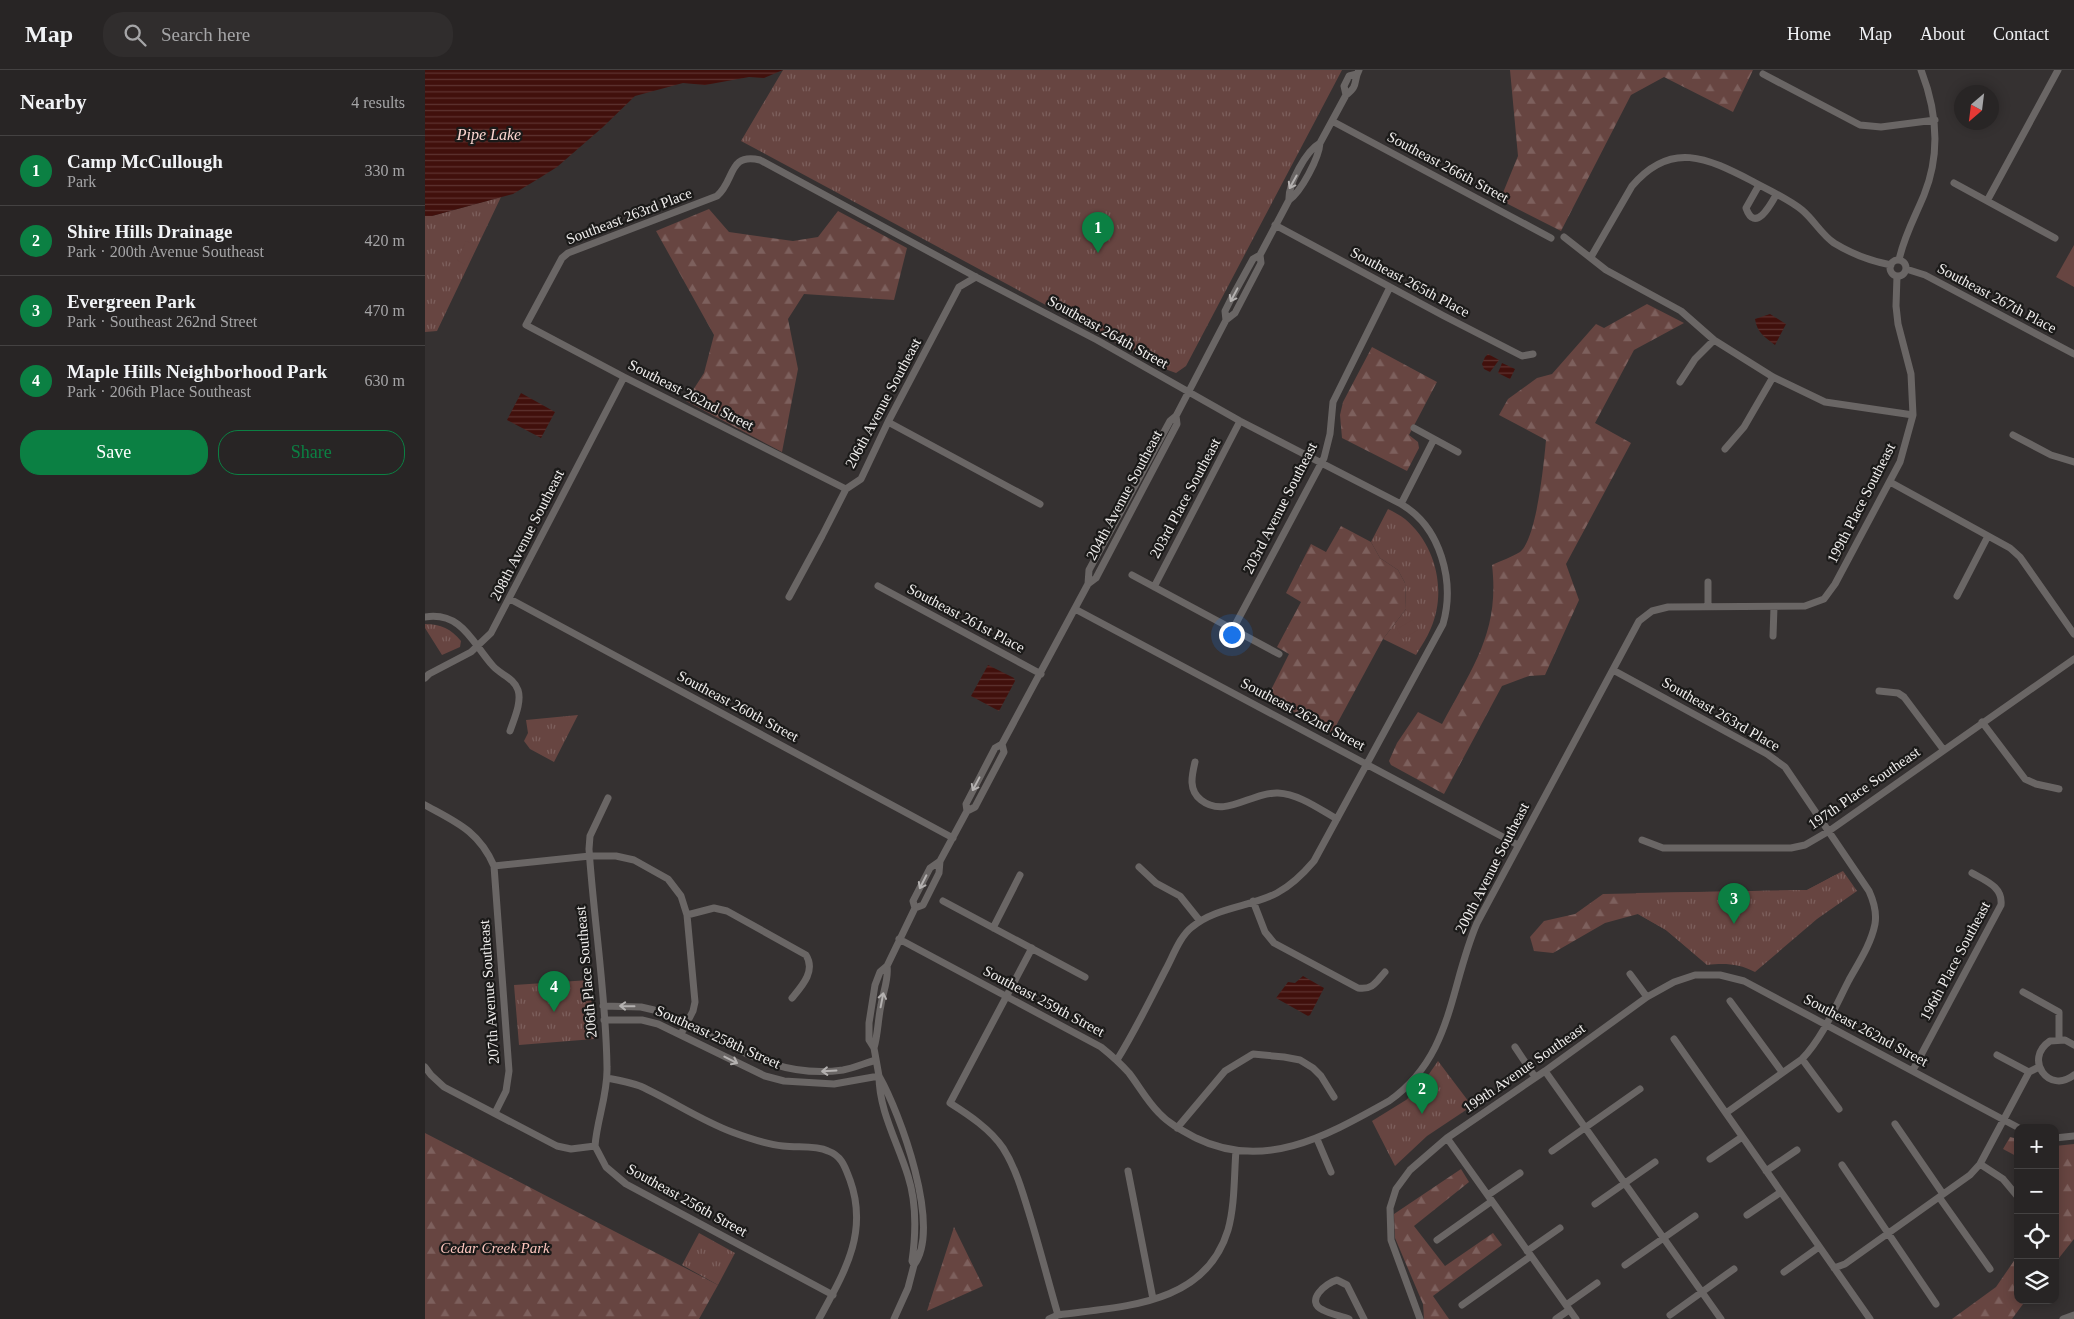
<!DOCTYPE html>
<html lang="en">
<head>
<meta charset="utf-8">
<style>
	body { margin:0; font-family:Georgia,serif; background:#302d2d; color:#f1f3f6 }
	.controls { position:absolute; right:15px; bottom:15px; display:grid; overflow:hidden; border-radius:10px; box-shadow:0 2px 12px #0003 }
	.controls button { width:45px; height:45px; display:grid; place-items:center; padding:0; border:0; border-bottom:1px solid #444242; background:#282525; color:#f1f3f6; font:25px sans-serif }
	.compass { position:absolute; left:1529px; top:15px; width:45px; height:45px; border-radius:50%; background:#282525; box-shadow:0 2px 12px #0003; rotate:208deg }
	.you { position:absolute; left:806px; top:564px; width:18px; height:18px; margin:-12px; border:4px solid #fff; border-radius:50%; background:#1a73e8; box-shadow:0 0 0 8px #1a73e833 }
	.badge { display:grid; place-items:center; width:32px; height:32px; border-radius:50%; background:#0b8043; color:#fff; font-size:16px; font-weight:700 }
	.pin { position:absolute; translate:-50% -41px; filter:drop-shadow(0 1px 2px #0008) }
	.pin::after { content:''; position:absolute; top:26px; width:18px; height:15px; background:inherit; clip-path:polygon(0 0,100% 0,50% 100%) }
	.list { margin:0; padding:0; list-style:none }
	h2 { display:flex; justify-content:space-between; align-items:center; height:65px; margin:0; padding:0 20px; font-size:21px }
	h2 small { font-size:16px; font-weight:400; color:#a5a5a7 }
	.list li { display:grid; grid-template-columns:32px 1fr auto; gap:15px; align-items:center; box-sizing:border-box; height:70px; padding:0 20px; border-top:1px solid #444242 }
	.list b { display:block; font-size:19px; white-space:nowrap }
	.list p { margin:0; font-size:16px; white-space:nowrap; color:#a5a5a7 }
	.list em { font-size:16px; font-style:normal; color:#a5a5a7 }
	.actions { display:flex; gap:10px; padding:15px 20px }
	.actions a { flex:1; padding:11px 0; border:1px solid #0b8043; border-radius:20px; text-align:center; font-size:18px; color:#0b8043 }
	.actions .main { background:#0b8043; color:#fff }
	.icon { flex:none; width:28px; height:28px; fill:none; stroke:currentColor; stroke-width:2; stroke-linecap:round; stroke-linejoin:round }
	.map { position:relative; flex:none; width:1649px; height:1249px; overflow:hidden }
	header { display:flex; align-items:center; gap:30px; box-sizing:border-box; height:70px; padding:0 25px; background:#282525; border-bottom:1px solid #444242 }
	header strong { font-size:24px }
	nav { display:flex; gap:28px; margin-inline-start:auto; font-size:18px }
	.search { width:350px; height:45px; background:#302d2d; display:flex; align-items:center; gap:12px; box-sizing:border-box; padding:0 18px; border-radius:20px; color:#a5a5a7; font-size:19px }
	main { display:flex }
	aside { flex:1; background:#282525 }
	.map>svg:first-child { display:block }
	.forest { fill:url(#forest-firs) }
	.park { fill:url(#park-tufts) }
	.pitch { fill:#674541 }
	.water { fill:url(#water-rules) }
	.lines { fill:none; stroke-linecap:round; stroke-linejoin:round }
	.street { stroke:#6a6665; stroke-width:7 }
	.oneway { stroke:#b4b1b0 }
	.labels { text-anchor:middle; stroke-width:4.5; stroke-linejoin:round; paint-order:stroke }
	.street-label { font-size:15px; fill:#f0eeed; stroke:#1b1a19 }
	.park-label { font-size:15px; font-style:italic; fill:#fec7bf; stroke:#1b1a19 }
	.water-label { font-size:16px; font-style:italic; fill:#fbd6d0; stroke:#1b1a19 }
</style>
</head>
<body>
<header>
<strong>Map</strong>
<div class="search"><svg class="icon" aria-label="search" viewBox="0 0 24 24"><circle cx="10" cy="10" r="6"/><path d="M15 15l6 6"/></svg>Search here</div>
<nav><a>Home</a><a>Map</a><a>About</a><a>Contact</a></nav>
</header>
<main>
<aside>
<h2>Nearby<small>4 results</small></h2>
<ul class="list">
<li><span class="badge">1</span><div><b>Camp McCullough</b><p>Park</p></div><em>330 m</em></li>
<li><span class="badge">2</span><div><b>Shire Hills Drainage</b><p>Park · 200th Avenue Southeast</p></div><em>420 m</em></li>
<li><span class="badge">3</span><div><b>Evergreen Park</b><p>Park · Southeast 262nd Street</p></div><em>470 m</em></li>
<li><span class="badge">4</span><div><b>Maple Hills Neighborhood Park</b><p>Park · 206th Place Southeast</p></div><em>630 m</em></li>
</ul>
<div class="actions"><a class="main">Save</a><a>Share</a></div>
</aside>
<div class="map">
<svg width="1649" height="1249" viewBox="0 0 1649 1249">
	<defs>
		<pattern id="forest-firs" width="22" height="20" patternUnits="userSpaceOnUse" patternTransform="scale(1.25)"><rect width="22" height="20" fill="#674541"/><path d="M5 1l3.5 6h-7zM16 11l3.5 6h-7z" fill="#7d605d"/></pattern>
		<pattern id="park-tufts" width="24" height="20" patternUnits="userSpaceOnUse" patternTransform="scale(1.25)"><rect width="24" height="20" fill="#674541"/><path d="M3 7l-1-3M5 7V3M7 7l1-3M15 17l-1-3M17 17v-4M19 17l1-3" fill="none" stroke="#7d605d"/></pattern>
		<pattern id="water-rules" width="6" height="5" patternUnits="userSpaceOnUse" patternTransform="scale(1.25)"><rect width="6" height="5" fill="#41100c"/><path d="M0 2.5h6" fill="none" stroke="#5d3330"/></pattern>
	</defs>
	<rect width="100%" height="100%" fill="#353131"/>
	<path class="forest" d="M1085,0H1328L1308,42L1239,7L1206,25L1136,161L1075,130L1093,86Z
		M284,139L304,162L368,171L393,167L413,141L482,178L469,230L379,224L363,249L373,299L357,382L261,331L279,303L289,265L231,161Z
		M1222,234L1259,253L1209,280L1170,353L1206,373L1141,494L1154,530L1120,605L1104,606L1077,616L1019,724L966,695L964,691L972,673L993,642L1017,654C1047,598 1075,562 1067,495C1075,491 1087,487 1095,482C1112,468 1119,392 1121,370L1074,345L1083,329L1112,308L1127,304L1171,254L1179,258Z
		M947,277L1012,312L984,365L993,372L994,378L982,401L917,368L915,345L918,332Z
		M916,456L946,472L955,488L973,500L980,513L981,539L958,569L907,663L842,628L864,584L852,577L876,532L861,523L886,474L901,482Z
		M1418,801L1275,888L1241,860L1213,844L1180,853L1128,883L1109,881L1105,867L1119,851L1150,844L1178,824L1382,820Z
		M0,1063L293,1215L274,1249H0Z
		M1585,1067L1593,1069V1087L1578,1079Z
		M1649,1074V1169L1630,1193V1076Z
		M1036,1099L1044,1112L989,1156L1020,1196L1068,1163L1077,1175L1008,1226L1024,1249H999L998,1234L970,1168L969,1144Z
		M529,1157L558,1216L502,1241Z
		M1593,1185V1230H1601L1587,1249H1527L1571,1217Z"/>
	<path class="park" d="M358,0H917L761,296L751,303L740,299L316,71Z
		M76,127L12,261L0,262V146H7Z
		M963,439C969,442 975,445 980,449C1011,475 1022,521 1006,558C1002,568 996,576 991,585L958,569L981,539L980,513L973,500L955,488L946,472Z
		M0,554C16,554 26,559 36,571L35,577L17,585L0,558Z
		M153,645L129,692L105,679L99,671L103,663L101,650Z
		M1418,801L1432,821L1392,849L1330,902C1314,894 1301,893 1282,895L1241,860L1213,844L1211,823L1382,820Z
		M165,910L169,969L94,975L89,915Z
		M1013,991L1047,1036L1002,1066L970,1096L947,1051L981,1030L995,1017Z
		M274,1163L310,1183L293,1215L257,1195Z"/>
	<path class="pitch" d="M41,171L51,175L41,195L32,190Z
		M1649,175V217L1631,207Z
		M987,550L993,560L978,569L972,559Z
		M140,916L142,932L124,928L123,917Z"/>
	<path class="water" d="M0,0H358L339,8L324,7L280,15L258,13L210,26L178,57L132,97L113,109L88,124L7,146H0Z
		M1345,244L1361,254L1350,275C1340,267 1332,263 1330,249Z
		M1063,284L1074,290L1065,302L1059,299L1057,294L1060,287Z
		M1077,293L1090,299L1085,309L1073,303Z
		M96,323L130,342L116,368L82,350Z
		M563,595L589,608L590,611L574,641L546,626Z
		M878,906L899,918L885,945L883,946L851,928L863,912L870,913Z"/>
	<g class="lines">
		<path class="street" d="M932,4L924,6L919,16L921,25C934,16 928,11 934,0
			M1338,4L1435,55L1456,57L1510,50
			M907,51L1126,168
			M895,73C881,81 863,114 864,130C876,122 894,88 895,73L921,25
			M1529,113L1630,168
			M1334,115L1321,138C1330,164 1346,134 1351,125
			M1562,131L1633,0
			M850,155L1019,246L1097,286L1108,284
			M1139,167L1181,200L1256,241L1289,270L1348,307L1400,332L1488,345
			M835,185L828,189L806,229L800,241L801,250L810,243L836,193L835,185L864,130
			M1166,187L1207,116C1246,70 1282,88 1327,111C1343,120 1362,128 1377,140C1389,150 1396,164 1409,173C1427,184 1445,191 1466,195
			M1474,190C1479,166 1490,147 1499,125C1516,83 1512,41 1496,0
			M1465 198a8 8 0 1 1 16 0a8 8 0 1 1-16 0Z
			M1481,199L1500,205L1649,284
			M1255,312L1270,289L1289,270
			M751,346L752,354L671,508L663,514L664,500L745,351L751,346L801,250
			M463,352L615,434
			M989,358L1033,382
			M1588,365L1626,385L1649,392
			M1300,379L1319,357L1348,307
			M1465,412L1585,478L1595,487L1649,564
			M421,419L199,307L101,255L137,188L143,183L292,126C310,111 303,82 335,90L551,207L672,270L815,351L976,434C1016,457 1030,512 1018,554L889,791C878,804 867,815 852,823C825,837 791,837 767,857C755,866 748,886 741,899C725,930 710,961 692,990
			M976,434L1009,369
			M707,505L854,584
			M1283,512V536
			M453,516L616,604
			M729,517L815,351
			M1532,526L1563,466
			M364,527L397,466L421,419L436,409L463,352L534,217L551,207
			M85,529L528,768
			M650,539L1093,775
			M0,547C37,541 48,574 68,596C76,605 89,608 93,620C97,632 89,649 85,661
			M808,559L899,388L905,364L908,332L965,217
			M1348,566L1349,537
			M1188,600L1342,684L1360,697L1444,821C1449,832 1452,842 1450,854C1446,874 1434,892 1424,910C1410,937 1398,967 1377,989L1301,1043
			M0,608L4,604L46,582L66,563L199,307
			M1454,621L1473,623L1479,627L1518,679
			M1557,652L1600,709L1611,714L1634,719
			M577,674L579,682L550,737L542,741L541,734L570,678L577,674L663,514
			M770,692C767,705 763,720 776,730C800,749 826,722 853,723C874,724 894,739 912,749
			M0,735C31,752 54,761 69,796L84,1001L81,1021L70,1043
			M1217,770L1238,778H1366L1380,775L1404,761L1649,589
			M515,791L542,741
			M69,796L165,786H191L209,790L243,809L256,826L262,845L270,932L268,941L256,964
			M714,797L731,813L755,826L775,851
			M518,831L660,907
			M828,831L840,862L849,873L933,918C948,920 951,912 960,902
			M262,845L289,838L302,841L381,885C391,901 377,916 367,928
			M568,858L595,805
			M474,869L676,977C686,985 695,993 704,1003C714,1016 722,1031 734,1043C744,1054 758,1061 771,1068C840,1102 903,1065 964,1031C1028,986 1024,918 1052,853L1214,551L1227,541L1243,537L1380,536L1399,529L1410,514L1475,392L1488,345L1486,304L1473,254L1471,236L1472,206
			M607,878L525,1033C544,1045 565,1059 578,1078C592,1100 599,1127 607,1153C616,1183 624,1214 633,1245
			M462,896L490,838L498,835L514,803L515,791L505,798L488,831L490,838
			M1205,904L1222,927
			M1598,922L1634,942V969
			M1305,931L1357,1002
			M178,936L216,937L229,940C294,964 343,1011 418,1000C429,998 440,993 451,990
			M179,950H217L233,954L340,1006L359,1011L409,1014L454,1006L449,978L444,970V953L450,915L455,902L462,896C464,909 458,922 456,935C453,949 453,964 449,978
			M1249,969L1445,1249
			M1649,975L1640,970L1625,971C1598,989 1624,1025 1649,1005
			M1090,977L1110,1007
			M1572,985L1604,1002
			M1377,989L1414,1039
			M0,997L6,1005L19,1017L132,1076L146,1079L170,1076
			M1488,1000L1576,835C1578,817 1561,811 1547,803
			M1120,1001L1296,1249
			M454,1006C475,1043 517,1157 489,1195L487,1191C491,1163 492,1134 483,1106C473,1073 454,1041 454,1006Z
			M182,1008C193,1010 204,1012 215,1016C246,1030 275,1050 307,1062C323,1068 340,1074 358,1076C372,1078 390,1075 403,1081C417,1086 420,1097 425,1110C444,1163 419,1203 394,1249
			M1470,1054L1518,1124
			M752,1058L800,1001L828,984L859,987L875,990L888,998L896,1006L909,1027
			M1022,1068L1151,1249
			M1630,1068L1649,1066
			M892,1069L906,1102
			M170,1076C172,1049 183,1024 182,997C181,924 169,852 164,779L165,766L183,728
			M170,1076L181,1097L201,1114L408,1225
			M1127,1081L1215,1019
			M1285,1089L1317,1067
			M1555,1094L1578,1109L1593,1127
			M1417,1095L1511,1234
			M703,1101L728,1229
			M1341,1101L1372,1080
			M1063,1125L1095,1103
			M1514,1127L1565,1199
			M1170,1134L1230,1092
			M1322,1145L1356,1122
			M1012,1170L1067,1131
			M1102,1181L1135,1158
			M1200,1195L1270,1146
			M1409,1198L1420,1194L1545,1105L1555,1094L1604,1002L1614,997
			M1359,1202L1394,1177
			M1037,1235L1106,1186
			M1141,1235L1172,1213
			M1245,1245L1309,1199
			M469,1249L483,1218L489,1195
			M624,1249L633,1245C698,1236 780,1236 803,1160C810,1135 809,1106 811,1080
			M924,1249C916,1246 905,1244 898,1240C879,1231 901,1213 912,1210L922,1215L939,1249
			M995,1249L966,1170L965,1138L971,1119L985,1100L1022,1068L1120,1001L1222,927L1249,912L1270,905H1295L1319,911L1594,1058
			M1131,1249L1144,1240
			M1638,1249L1649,1245"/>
	</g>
	<defs><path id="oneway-shaft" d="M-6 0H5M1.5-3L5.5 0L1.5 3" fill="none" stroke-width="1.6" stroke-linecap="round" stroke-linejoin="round" transform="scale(1.25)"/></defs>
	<g class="oneway">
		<use href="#oneway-shaft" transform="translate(868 112) rotate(119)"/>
		<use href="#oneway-shaft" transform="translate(809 225) rotate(118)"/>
		<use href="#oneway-shaft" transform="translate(551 714) rotate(118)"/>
		<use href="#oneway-shaft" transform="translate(498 812) rotate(117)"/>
		<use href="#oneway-shaft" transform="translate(457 930) rotate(-79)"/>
		<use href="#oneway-shaft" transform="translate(202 936) rotate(-179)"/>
		<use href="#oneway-shaft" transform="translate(306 990) rotate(27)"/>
		<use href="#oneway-shaft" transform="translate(404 1001) rotate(177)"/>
	</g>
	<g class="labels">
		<g class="street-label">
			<text transform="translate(1023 97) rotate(28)" y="5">Southeast 266th Street</text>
			<text transform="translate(204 146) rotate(-21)" y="5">Southeast 263rd Place</text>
			<text transform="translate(985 212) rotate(28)" y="5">Southeast 265th Place</text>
			<text transform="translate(1572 228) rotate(28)" y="5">Southeast 267th Place</text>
			<text transform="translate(683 262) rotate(29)" y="5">Southeast 264th Street</text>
			<text transform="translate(266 325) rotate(27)" y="5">Southeast 262nd Street</text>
			<text transform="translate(458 333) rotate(-62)" y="5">206th Avenue Southeast</text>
			<text transform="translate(699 425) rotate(-62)" y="5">204th Avenue Southeast</text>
			<text transform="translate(760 428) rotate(-62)" y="5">203rd Place Southeast</text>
			<text transform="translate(1436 433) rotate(-63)" y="5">199th Place Southeast</text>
			<text transform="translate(855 438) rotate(-63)" y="5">203rd Avenue Southeast</text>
			<text transform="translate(102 465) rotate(-63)" y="5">208th Avenue Southeast</text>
			<text transform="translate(541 548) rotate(28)" y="5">Southeast 261st Place</text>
			<text transform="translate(313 636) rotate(28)" y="5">Southeast 260th Street</text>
			<text transform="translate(878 644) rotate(28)" y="5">Southeast 262nd Street</text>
			<text transform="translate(1296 644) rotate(30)" y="5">Southeast 263rd Place</text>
			<text transform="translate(1439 718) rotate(-35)" y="5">197th Place Southeast</text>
			<text transform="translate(1067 798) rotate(-63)" y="5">200th Avenue Southeast</text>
			<text transform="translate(1530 891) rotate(-62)" y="5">196th Place Southeast</text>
			<text transform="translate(161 902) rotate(-95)" y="5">206th Place Southeast</text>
			<text transform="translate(64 922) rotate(-94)" y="5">207th Avenue Southeast</text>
			<text transform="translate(619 931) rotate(28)" y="5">Southeast 259th Street</text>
			<text transform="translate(1441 960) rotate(28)" y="5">Southeast 262nd Street</text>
			<text transform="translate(293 967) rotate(24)" y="5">Southeast 258th Street</text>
			<text transform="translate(1099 998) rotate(-35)" y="5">199th Avenue Southeast</text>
			<text transform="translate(262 1130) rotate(29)" y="5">Southeast 256th Street</text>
		</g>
		<g class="park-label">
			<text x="70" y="1183">Cedar Creek Park</text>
		</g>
		<g class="water-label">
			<text x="64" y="70">Pipe Lake</text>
		</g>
	</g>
</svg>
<div class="controls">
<button>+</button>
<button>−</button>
<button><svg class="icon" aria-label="locate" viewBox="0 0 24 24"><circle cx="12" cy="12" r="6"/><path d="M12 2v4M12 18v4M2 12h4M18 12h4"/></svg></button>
<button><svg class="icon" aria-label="layers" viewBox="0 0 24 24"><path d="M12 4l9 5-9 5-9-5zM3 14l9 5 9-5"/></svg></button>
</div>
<svg class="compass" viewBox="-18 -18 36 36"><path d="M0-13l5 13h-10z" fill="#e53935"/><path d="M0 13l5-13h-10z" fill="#a5a5a7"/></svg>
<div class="you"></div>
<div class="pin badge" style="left:673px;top:183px">1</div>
<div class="pin badge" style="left:997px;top:1044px">2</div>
<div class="pin badge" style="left:1309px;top:854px">3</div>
<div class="pin badge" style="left:129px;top:942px">4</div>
</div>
</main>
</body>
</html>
